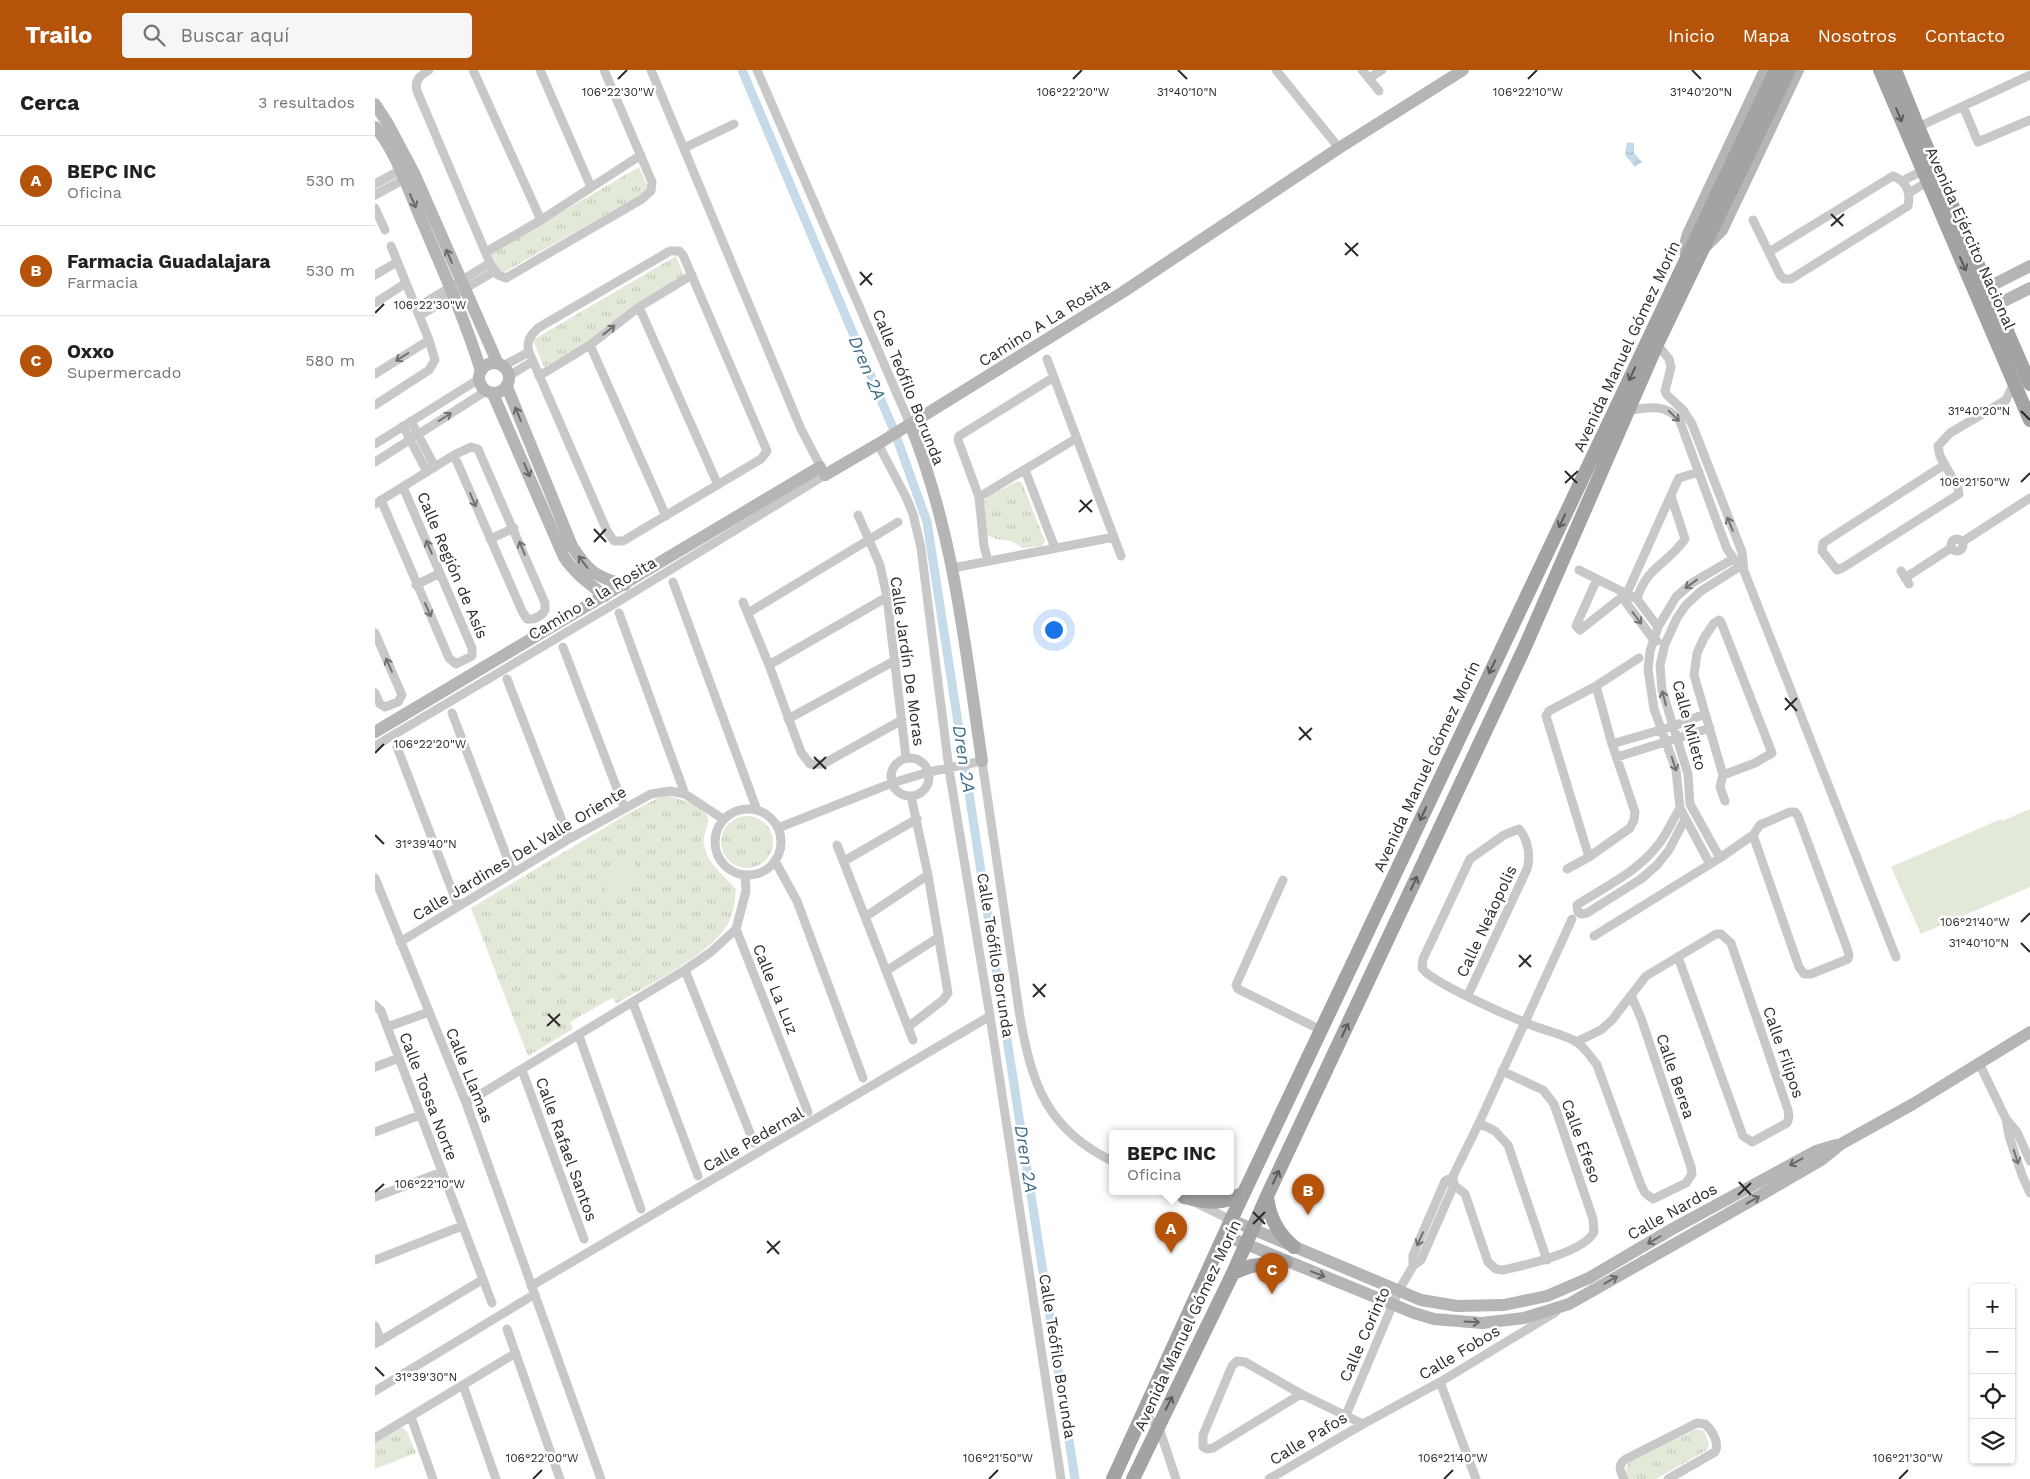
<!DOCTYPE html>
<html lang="es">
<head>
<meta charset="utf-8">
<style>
	body { margin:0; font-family:"Work Sans",sans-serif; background:#f6f6f6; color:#202124 }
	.controls { position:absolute; right:15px; bottom:15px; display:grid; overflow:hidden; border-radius:5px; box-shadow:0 1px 4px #0004 }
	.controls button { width:45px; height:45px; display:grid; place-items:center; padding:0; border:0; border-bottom:1px solid #e0e0e0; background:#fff; color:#202124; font:25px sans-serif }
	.you { position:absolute; left:678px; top:559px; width:18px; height:18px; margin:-12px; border:4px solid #fff; border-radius:50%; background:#1a73e8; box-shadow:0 0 0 8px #1a73e833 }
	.badge { display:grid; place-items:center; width:32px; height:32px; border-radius:50%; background:#b45309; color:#fff; font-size:16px; font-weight:700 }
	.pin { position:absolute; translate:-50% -41px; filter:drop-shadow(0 1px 2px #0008) }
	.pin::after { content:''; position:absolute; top:26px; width:18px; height:15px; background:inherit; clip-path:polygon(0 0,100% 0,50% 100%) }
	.popup { position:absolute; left:734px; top:1060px; width:125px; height:65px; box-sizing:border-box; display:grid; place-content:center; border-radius:5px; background:#fff; filter:drop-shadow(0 1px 4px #0005); font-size:16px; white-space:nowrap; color:#757577 }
	.popup b { font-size:19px; color:#202124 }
	.popup::after { content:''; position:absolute; left:50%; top:100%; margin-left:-10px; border:10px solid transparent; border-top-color:#fff }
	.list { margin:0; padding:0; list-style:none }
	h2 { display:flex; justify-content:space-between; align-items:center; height:65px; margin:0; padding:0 20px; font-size:21px }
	h2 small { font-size:16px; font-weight:400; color:#757577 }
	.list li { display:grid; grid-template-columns:32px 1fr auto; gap:15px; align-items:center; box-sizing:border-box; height:90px; padding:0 20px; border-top:1px solid #e0e0e0 }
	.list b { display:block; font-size:19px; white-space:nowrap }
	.list p { margin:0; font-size:16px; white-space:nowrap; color:#757577 }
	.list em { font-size:16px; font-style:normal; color:#757577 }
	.icon { flex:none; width:28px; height:28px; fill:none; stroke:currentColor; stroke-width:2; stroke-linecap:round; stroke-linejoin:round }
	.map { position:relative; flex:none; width:1655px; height:1409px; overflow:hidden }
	header { display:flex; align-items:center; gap:30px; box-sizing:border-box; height:70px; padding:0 25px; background:#b45309; color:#fff }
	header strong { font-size:24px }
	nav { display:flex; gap:28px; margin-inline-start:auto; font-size:18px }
	.search { width:350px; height:45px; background:#f6f6f6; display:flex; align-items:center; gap:12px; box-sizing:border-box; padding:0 18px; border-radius:5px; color:#757577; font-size:19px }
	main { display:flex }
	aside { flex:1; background:#fff }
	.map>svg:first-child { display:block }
	.park { fill:url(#park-tufts) }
	.garden { fill:#e2e9d9 }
	.water { fill:url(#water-waves) }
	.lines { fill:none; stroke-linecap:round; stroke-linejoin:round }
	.canal { stroke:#c5dbe9; stroke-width:9 }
	.street { stroke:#c8c8c8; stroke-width:9 }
	.secondary { stroke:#b5b5b5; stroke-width:12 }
	.primary { stroke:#a3a3a3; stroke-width:14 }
	.oneway { stroke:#5b5b5b }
	.oneway2 { stroke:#696969 }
	.oneway3 { stroke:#727272 }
	.ticks { fill:none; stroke:#2b2b2b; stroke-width:2 }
	.labels { text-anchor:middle; stroke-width:5; stroke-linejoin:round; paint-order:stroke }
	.street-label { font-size:16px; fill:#2b2b2b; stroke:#fff }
	.water-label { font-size:18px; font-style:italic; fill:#3e6d89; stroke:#fff }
	.ticks-label { font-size:12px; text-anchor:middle; fill:#2b2b2b; stroke:#fff; stroke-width:5; stroke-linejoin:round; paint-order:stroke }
</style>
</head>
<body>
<header>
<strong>Trailo</strong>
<div class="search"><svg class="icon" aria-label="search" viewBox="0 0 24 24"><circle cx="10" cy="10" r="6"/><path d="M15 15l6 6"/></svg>Buscar aquí</div>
<nav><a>Inicio</a><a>Mapa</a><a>Nosotros</a><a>Contacto</a></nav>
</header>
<main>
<aside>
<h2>Cerca<small>3 resultados</small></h2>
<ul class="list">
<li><span class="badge">A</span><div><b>BEPC INC</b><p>Oficina</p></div><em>530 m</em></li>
<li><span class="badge">B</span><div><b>Farmacia Guadalajara</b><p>Farmacia</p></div><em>530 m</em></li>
<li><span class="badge">C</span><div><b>Oxxo</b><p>Supermercado</p></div><em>580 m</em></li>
</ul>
</aside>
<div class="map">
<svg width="1655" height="1409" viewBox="0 0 1655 1409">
	<defs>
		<pattern id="park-tufts" width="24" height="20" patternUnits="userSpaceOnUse" patternTransform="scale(1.25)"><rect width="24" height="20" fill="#e2e9d9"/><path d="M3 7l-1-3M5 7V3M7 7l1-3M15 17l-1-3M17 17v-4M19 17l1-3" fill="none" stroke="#c2c8ba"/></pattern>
		<pattern id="water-waves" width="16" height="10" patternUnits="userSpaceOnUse" patternTransform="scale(1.25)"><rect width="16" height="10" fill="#c5dbe9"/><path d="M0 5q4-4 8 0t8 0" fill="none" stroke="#a9bcc8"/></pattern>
	</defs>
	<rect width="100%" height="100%" fill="#fff"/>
	<path class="park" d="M264,97L274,120L126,204L116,183Z
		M301,186L309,205L214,272L169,297L158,270Z
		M643,411L647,413L670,471L667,476L648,478L636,471L621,469L612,465L608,433L612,427Z
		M293,725C304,730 335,736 333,752C332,760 327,767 329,775C333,795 349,805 361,819C360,830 359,840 355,850C340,883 273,915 241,934L237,928L195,952L198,959L153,986L96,838L254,743L283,728Z
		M346 772a26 26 0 1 1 52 0a26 26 0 1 1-52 0Z
		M28,1357L33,1364L41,1383L0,1399V1372L24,1358Z
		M1321,1359L1329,1361L1334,1374L1332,1380L1281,1409H1254C1251,1402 1249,1397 1255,1392Z"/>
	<path class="garden" d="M1655,739V817L1546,864L1516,797L1626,749L1627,751Z
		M258,791L266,809L233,825L224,806Z"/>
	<path class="water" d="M1252,72L1259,73V83L1267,92L1260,97L1250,85Z"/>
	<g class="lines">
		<path class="canal" d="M367,0L520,363L552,452L700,1409"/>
		<path class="street" d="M54,0C46,5 39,10 42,21L115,193L123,205L131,208L267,129L276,121L277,112L229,0
			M98,0L166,150
			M165,0L216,117
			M382,0L535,354
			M901,0L964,78
			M987,0L1004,21
			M994,8L1007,0
			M1588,36L1603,72L1655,50
			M1543,57L1655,5
			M309,78L359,54
			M1527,111L1547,101
			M0,114L31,97
			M1534,123L1552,112
			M0,125L33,107
			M0,138L10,160
			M1378,150L1405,205L1409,209H1416L1533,136C1536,122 1531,111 1518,106L1394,182
			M295,181H304L308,185L392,381L386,389L248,471H239L232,461L154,282C151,271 155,266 163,258Z
			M111,182L166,150L266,85
			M0,205L22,192
			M0,233L31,213
			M264,237L343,415
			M41,238L115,193
			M44,246L120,201
			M1282,274L1294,289L1296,297L1290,321L1292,325L1308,340L1317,354L1367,482L1369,501L1521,887
			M215,275L291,446
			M672,289L746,486
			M128,296L154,282
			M0,304L54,270
			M134,306L158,291
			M164,306L215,275L264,237L317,205
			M0,335L54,300L60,290L54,270L16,176
			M1250,338L1254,340C1275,338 1288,333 1304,349L1352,479L1362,493
			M36,351L60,397
			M28,356L52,402
			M0,374L104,309
			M503,374L531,427L538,444L546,478L574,699L615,946L686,1409
			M0,392L111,321
			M1569,395L1448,473L1447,481L1462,500L1469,497L1584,424L1583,418L1565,386L1563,376L1575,363L1631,330L1639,313
			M650,400L680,478
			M604,427L702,368
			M6,430L74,588L81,594L97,586V578L28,417
			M0,434L79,385L96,377L103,379L170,533V540C167,546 159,550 152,549L147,541L79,385
			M483,445L505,495L512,527L531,688
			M1576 475a6 6 0 1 1 12 0a6 6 0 1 1-12 0Z
			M115,469L139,458
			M1587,472L1655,428
			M613,491L609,476L604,427L583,370L584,366L679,307
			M578,498L739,467
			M1204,500L1262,529L1283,557
			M1526,501L1534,514
			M1530,508L1576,478
			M1222,509L1201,556L1205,560L1252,523L1301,414L1304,408L1324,402
			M298,512L382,740
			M41,515L65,503
			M1247,527L1278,569L1282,571
			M1262,529C1271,497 1293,494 1310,469L1296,426
			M368,532L394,595L426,682L435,694H448L527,650
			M244,543L310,724
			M373,543L523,452
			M0,563L27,625L23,632L10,637L5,634L0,623
			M188,577L249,737
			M394,595L512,527
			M132,609L194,769
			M77,643L138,803
			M413,649L521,590
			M1237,674L1299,656L1330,644
			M0,676L241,533L450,405L426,359L276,0
			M22,677L83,836
			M1242,687L1335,658
			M516 707a19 19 0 1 1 38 0a19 19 0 1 1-38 0Z
			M1348,705L1380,693L1397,683L1346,552L1344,550L1339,553L1329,568L1322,583L1319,605L1348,705L1345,717L1350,731
			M1305,738C1297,751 1292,764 1283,775C1263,801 1233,815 1205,833L1202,835L1203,842L1206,844L1212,843L1266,809L1282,795L1294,780L1310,749
			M340 772a33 33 0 1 1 66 0a33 33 0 1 1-66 0Z
			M403,758L517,713L554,702L607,691L645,947C657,1015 672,1059 737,1091
			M462,775L538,970
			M1214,787L1171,646L1174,641L1221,616L1264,588
			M1345,788L1315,734L1313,704L1287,620L1285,595L1290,574L1302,548L1311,535L1326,521L1364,497
			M400,791L422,831L488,1008
			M469,791L542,749
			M1335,794L1305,738L1301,700L1279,639L1273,599L1275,581L1283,557L1301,527L1317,513L1358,489
			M1192,799L1214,787L1255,758L1259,750L1260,742L1237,674L1221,616
			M370,805L371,821L361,859L433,1042
			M0,808L91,1033L226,1409
			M908,810L861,915L863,919L946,960
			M490,847L553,805
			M1219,866L1345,788L1378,765L1385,755L1415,742H1420L1423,746L1472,878L1474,885L1473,889L1436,904H1429L1424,897L1378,765
			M25,872L194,769L276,724L295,721L310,724L348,749
			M310,900L379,1073
			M511,901L564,867
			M1093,925L1152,799C1156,786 1153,770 1144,759L1129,765L1095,789L1048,889L1047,898C1055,912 1140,949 1159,956C1172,961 1190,965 1202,972C1210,978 1216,987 1222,995L1266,1115L1270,1123L1278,1129L1311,1113L1317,1104L1316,1097L1266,948L1256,925
			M258,933L323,1106
			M0,935L6,941L117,1233
			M12,957L54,942
			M533,957L568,930L573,923L553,805L536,726
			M204,966L266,1139
			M1201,972L1226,960L1237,950L1271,906L1341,864H1346L1356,873L1413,1040L1414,1047L1412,1053L1377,1072L1368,1066L1303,887
			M1604,993L1631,1049L1634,1066L1647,1105L1655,1123
			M0,997L24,988
			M147,1000L209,1169
			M91,1033L310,900L336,882L361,859
			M1631,1049L1642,1062L1655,1091
			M1104,1053L1120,1061L1133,1075L1172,1190
			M0,1062L45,1045
			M1070,1111L1079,1115L1090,1124L1113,1192L1121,1199L1128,1200C1150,1195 1208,1183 1219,1162L1218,1149L1179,1034L1168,1020L1127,1001
			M799,1122L856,1150
			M0,1127L67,1102
			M0,1190L87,1156
			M1038,1196V1185L1070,1111L1074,1109
			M156,1216L615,946
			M0,1256L6,1271
			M132,1259L185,1409
			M0,1274L107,1210
			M1065,1312L1101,1409
			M88,1315L121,1409
			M0,1321L160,1224
			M926,1324L838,1378L832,1379L828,1377V1365L857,1296L862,1291L870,1292L926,1324L988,1354
			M768,1345L783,1355L801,1409
			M971,1345L1023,1222L1038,1196L1046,1190L1079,1115L1078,1106L1104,1053L1197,849
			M36,1347L58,1409
			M0,1368L141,1283
			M894,1409L988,1354L1065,1312L1181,1242
			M1249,1409C1245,1400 1242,1395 1251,1389L1322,1353L1330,1354C1337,1360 1345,1373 1340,1382L1293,1409"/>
		<path class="secondary" d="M0,34L13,54L39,103L123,294
			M0,57C20,80 31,114 43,142C65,194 89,246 106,301
			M1330,177L1347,160L1423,0
			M1311,190V171L1313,164L1390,0
			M1604,222L1655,196
			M1613,239L1655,218
			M104 308a15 15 0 1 1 30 0a15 15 0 1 1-30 0Z
			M132,317L197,476C213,501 220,507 250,515
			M118,324L189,487C200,504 215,514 230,526
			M535,354C579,462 590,577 607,691
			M450,405L503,374L748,222L964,78L1088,0
			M0,662L445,397
			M856,1150L1046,1230L1082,1236L1129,1235L1172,1226L1214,1208L1299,1158L1441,1081L1461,1075
			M849,1165L1039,1243L1059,1249L1107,1253L1149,1248L1194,1234L1386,1125L1446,1090L1466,1074L1538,1034L1655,962"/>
		<path class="primary" d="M1505,0L1655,350
			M1520,0L1543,57L1655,314
			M892,1126C894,1147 902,1163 919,1177
			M809,1127C833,1133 847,1135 869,1123
			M858,1203L876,1196L911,1192
			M738,1409L856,1150L1401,0
			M758,1409L858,1203L892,1126L1149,579L1283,272L1414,0"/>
	</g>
	<defs><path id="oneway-shaft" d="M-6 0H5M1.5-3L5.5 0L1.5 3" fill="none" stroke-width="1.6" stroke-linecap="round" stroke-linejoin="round" transform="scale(1.25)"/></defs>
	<g class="oneway">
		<use href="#oneway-shaft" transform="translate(1524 45) rotate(67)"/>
		<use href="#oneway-shaft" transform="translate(1588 194) rotate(66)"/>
		<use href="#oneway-shaft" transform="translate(1257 304) rotate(115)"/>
		<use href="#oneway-shaft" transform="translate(1187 451) rotate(115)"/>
		<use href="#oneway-shaft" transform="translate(1117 597) rotate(116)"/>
		<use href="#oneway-shaft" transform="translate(1048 744) rotate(115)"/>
		<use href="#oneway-shaft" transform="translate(1039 813) rotate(-65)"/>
		<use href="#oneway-shaft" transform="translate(970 960) rotate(-65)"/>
		<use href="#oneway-shaft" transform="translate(901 1107) rotate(-65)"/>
		<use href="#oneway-shaft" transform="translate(794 1333) rotate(-64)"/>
	</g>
	<g class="oneway2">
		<use href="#oneway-shaft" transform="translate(38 131) rotate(67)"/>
		<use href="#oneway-shaft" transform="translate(74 186) rotate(-113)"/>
		<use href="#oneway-shaft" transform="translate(143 344) rotate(-112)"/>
		<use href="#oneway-shaft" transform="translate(152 400) rotate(67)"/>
		<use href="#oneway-shaft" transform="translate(208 492) rotate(-127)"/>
		<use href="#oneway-shaft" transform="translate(1421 1092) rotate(152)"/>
		<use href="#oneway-shaft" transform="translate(1378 1130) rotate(-29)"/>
		<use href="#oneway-shaft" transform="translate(1279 1170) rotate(150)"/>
		<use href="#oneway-shaft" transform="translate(943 1204) rotate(21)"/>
		<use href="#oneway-shaft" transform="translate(1236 1210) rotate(-29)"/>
		<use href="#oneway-shaft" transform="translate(1097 1252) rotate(3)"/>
	</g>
	<g class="oneway3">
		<use href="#oneway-shaft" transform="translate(234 260) rotate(-38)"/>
		<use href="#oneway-shaft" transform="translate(27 287) rotate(148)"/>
		<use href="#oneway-shaft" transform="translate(1299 346) rotate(44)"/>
		<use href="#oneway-shaft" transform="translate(70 347) rotate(-32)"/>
		<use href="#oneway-shaft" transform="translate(98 430) rotate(67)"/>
		<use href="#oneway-shaft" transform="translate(1355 454) rotate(-112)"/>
		<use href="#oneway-shaft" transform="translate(54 477) rotate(-113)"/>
		<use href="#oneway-shaft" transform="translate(147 478) rotate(-113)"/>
		<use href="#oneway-shaft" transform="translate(1316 514) rotate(144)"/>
		<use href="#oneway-shaft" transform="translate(53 540) rotate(66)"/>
		<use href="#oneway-shaft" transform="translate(1262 548) rotate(53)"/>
		<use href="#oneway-shaft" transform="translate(14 595) rotate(-114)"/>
		<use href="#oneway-shaft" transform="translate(1289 628) rotate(-105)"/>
		<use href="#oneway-shaft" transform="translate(1299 694) rotate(72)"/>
		<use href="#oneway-shaft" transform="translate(1641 1087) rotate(72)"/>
		<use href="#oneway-shaft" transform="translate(1045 1169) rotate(114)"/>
	</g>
	<path class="ticks" d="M803,0L812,9M1317,0L1326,9M243,9L252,0M698,9L707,0M1153,9L1162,0M1456,144L1468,156M1456,156L1469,144M970,173L983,186M970,185L983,173M485,202L497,215M485,215L497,203M0,243L9,234M1646,341L1655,350M1190,401L1202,413M1646,412L1655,403M1190,413L1203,401M705,430L717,442M704,442L717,430M219,459L231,472M219,472L231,459M1410,628L1422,641M1410,640L1422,628M924,657L936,670M924,670L937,658M0,683L9,674M439,687L451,699M438,699L451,687M0,765L9,774M1646,852L1655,843M1646,873L1655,882M1144,885L1156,897M1144,897L1156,885M658,914L670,927M658,927L671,914M173,944L185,956M172,956L185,944M1364,1112L1376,1125M0,1122L9,1114M1363,1125L1376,1113M878,1142L890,1154M878,1154L890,1142M392,1171L404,1184M392,1183L405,1171M0,1297L9,1306M158,1409L167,1400M614,1409L623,1400M1069,1409L1078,1400M1524,1409L1533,1400"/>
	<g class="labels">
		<g class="street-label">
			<text transform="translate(1596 168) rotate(66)" y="6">Avenida Ejército Nacional</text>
			<text transform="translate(669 252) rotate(-32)" y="6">Camino A La Rosita</text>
			<text transform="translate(1251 276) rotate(-65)" y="6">Avenida Manuel Gómez Morín</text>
			<text transform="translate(534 317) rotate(68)" y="6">Calle Teófilo Borunda</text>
			<text transform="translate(78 495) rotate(67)" y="6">Calle Región de Asís</text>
			<text transform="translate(217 528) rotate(-31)" y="6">Camino a la Rosita</text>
			<text transform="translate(533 591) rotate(82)" y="6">Calle Jardín De Moras</text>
			<text transform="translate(1315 655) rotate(75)" y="6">Calle Mileto</text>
			<text transform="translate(1051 696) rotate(-65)" y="6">Avenida Manuel Gómez Morín</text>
			<text transform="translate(144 783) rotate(-31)" y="6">Calle Jardines Del Valle Oriente</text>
			<text transform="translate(1111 851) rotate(-65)" y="6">Calle Neáopolis</text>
			<text transform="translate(621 885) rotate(81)" y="6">Calle Teófilo Borunda</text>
			<text transform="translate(401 919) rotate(68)" y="6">Calle La Luz</text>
			<text transform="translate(1409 982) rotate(71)" y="6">Calle Filipos</text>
			<text transform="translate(95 1005) rotate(68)" y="6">Calle Llamas</text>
			<text transform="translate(1301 1006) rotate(71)" y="6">Calle Berea</text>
			<text transform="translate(54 1026) rotate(69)" y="6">Calle Tossa Norte</text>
			<text transform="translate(378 1069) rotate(-30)" y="6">Calle Pedernal</text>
			<text transform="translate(1207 1071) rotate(70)" y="6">Calle Efeso</text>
			<text transform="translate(192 1079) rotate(70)" y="6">Calle Rafael Santos</text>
			<text transform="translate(1297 1141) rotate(-29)" y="6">Calle Nardos</text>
			<text transform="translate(812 1255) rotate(-65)" y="6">Avenida Manuel Gómez Morín</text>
			<text transform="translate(989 1264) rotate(-66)" y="6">Calle Corinto</text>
			<text transform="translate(1084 1282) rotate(-31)" y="6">Calle Fobos</text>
			<text transform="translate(683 1286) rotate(81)" y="6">Calle Teófilo Borunda</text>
			<text transform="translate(933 1368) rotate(-31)" y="6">Calle Pafos</text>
		</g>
		<g class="water-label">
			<text transform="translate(492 298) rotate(67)" y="6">Dren 2A</text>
			<text transform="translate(589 689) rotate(81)" y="6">Dren 2A</text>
			<text transform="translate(651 1089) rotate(81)" y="6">Dren 2A</text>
		</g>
	</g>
	<g class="ticks-label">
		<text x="243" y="26">106°22'30"W</text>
		<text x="698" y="26">106°22'20"W</text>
		<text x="1153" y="26">106°22'10"W</text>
		<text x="812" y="26">31°40'10"N</text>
		<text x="1326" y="26">31°40'20"N</text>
		<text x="55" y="239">106°22'30"W</text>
		<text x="1604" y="345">31°40'20"N</text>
		<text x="1600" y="416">106°21'50"W</text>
		<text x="55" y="678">106°22'20"W</text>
		<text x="51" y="778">31°39'40"N</text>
		<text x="1600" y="856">106°21'40"W</text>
		<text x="1604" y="877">31°40'10"N</text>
		<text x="55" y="1118">106°22'10"W</text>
		<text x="51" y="1311">31°39'30"N</text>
		<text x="167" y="1392">106°22'00"W</text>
		<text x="623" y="1392">106°21'50"W</text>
		<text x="1078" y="1392">106°21'40"W</text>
		<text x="1533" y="1392">106°21'30"W</text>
	</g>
</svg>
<div class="controls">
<button>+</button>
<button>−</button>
<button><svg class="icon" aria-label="locate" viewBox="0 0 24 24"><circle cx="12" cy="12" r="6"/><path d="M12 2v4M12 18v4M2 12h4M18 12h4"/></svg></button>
<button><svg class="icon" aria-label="layers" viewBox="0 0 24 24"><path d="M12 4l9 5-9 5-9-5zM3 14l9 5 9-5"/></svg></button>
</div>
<div class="you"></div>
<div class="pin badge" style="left:796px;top:1183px">A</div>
<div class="popup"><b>BEPC INC</b>Oficina</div>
<div class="pin badge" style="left:933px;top:1145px">B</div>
<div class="pin badge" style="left:897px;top:1224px">C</div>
</div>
</main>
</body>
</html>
